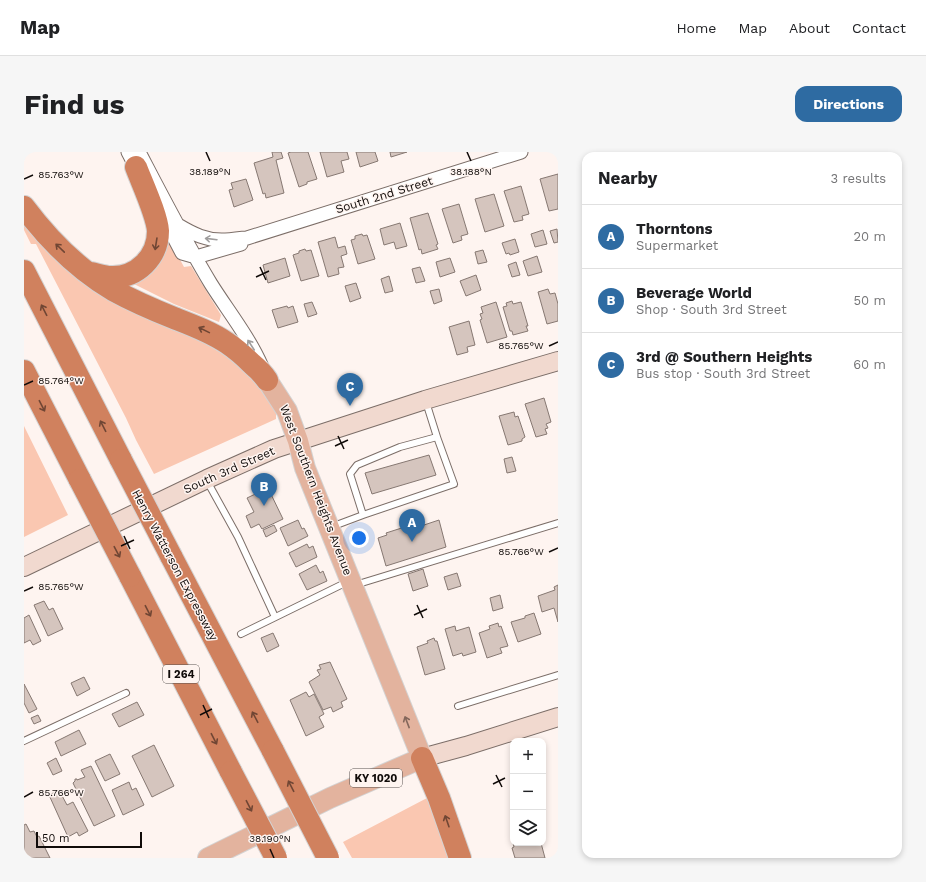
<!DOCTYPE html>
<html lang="en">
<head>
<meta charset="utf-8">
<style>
	body { margin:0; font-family:"Work Sans",sans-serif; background:#f6f6f6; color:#202124 }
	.controls { position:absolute; right:12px; bottom:12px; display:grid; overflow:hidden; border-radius:8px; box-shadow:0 2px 6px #0003 }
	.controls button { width:36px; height:36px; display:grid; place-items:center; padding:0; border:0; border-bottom:1px solid #e0e0e0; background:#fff; color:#202124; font:20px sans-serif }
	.scale { position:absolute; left:12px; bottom:10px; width:106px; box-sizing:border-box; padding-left:4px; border:2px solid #100b09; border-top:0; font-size:11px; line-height:14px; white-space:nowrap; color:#100b09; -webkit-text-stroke:3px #fef4f0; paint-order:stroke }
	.you { position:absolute; left:335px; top:386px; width:14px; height:14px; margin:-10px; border:3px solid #fff; border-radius:50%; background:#1a73e8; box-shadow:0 0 0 6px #1a73e833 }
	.badge { display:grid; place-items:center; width:26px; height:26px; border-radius:50%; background:#2e6ba2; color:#fff; font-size:13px; font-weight:700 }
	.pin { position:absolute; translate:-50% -33px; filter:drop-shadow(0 1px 2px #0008) }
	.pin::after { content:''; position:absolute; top:21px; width:14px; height:12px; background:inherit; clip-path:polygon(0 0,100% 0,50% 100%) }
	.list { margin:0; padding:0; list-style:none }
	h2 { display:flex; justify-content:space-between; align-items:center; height:52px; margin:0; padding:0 16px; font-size:17px }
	h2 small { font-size:13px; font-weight:400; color:#757577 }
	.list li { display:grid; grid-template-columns:26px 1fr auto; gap:12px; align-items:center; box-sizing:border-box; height:64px; padding:0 16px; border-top:1px solid #e0e0e0 }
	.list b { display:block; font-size:15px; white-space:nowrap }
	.list p { margin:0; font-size:13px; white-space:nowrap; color:#757577 }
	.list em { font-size:13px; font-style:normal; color:#757577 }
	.icon { flex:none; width:22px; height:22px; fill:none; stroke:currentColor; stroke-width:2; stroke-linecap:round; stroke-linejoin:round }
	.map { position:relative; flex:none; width:534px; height:706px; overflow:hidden; border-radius:12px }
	header { display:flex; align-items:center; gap:24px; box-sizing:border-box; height:56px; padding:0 20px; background:#fff; border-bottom:1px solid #e0e0e0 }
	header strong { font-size:19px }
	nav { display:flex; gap:22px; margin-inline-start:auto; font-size:14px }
	.intro { display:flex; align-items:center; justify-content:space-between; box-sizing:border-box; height:96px; padding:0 24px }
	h1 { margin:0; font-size:28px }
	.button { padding:10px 18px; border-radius:12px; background:#2e6ba2; color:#fff; font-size:14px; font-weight:700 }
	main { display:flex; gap:24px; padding:0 24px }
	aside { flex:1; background:#fff; border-radius:12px; box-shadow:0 2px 6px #0003 }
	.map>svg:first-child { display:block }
	.green { fill:#fac7b1 }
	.building { fill:#d5c5be; stroke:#867872 }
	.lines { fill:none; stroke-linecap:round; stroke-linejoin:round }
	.service-casing { stroke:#7c6e68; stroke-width:8 }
	.minor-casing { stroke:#7c6e68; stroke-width:15 }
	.secondary-casing { stroke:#7c6e68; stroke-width:20 }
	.primary-casing { stroke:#d4d3d3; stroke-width:22 }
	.motorway-casing { stroke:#d4d3d3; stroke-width:24 }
	.service { stroke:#fff; stroke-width:6 }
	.minor { stroke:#fff; stroke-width:13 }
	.secondary { stroke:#f1d9cf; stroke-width:18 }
	.primary { stroke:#e3b39e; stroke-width:20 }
	.motorway { stroke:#d0815e; stroke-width:22 }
	.motorway-bridge-casing { stroke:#d4d3d3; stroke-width:24; stroke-linecap:butt }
	.motorway-bridge { stroke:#d0815e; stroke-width:22 }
	.oneway { stroke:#9f9d9d }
	.oneway2 { stroke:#704634 }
	.oneway3 { stroke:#84675b }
	.ticks { fill:none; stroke:#100b09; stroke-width:1.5 }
	.labels { text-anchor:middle; stroke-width:3; stroke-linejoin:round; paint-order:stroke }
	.shield { fill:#fef4f0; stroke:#57514e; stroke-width:1 }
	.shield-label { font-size:11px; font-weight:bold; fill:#100b09 }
	.street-label { font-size:12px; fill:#100b09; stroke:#fef4f0 }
	.ticks-label { font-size:10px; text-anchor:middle; fill:#100b09; stroke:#fef4f0; stroke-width:3; stroke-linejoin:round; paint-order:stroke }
</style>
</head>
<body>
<header>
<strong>Map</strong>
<nav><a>Home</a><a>Map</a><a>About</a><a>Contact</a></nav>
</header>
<div class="intro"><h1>Find us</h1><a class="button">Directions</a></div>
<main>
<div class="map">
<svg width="534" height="706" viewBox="0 0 534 706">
	<rect width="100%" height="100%" fill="#fef4f0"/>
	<path class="green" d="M0,73L17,92L54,126L179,190L205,206L232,231L252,261V267L130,322L112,288L102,266L12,92H7L0,78Z
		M146,89L160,115L167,114L197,163L195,170L150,152L110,132C130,122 133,108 142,90Z
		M0,274L44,363L0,385Z
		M403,646L424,706H328L319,690Z"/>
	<path class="building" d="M248,0H257L259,6L252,8L260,41L242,46L241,41L239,42L230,11L249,5Z
		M267,0H284L293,27L283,30V32L275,35L264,1Z
		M296,0H323L325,7L317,9L320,20L303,25Z
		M332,0H351L354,9L336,15Z
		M366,0H383L367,5Z
		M534,22V57L525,59L516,27Z
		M222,27L229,48L210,55L205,38L209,37L207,31Z
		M497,34L505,62L498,64L499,68L490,70L480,39Z
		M470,42L480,74L461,80L451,47Z
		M435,52L444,82L437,84L438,88L429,91L418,57Z
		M404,61L414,92L412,93L414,97L398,102L397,97L395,98L386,66Z
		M376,71L383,94L372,97L370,90L360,93L356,77Z
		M533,77L534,90L530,91L526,79Z
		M519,78L523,92L511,95L507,82Z
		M338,82L339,84L343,83L351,107L334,112L327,88L331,87V84Z
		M311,85L314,96L321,94L323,102L317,104L320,115L314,116L315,122L304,125L294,90Z
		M491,87L495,100L486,103L485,101L482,102L478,91Z
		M281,97L282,99L287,98L295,124L277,129L269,103L275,101V99Z
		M459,98L463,110L454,112L451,100Z
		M513,104L518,120L504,124L499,109Z
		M261,106L266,124L244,131L239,113Z
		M426,106L431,120L416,125L412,110Z
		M492,110L496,123L488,125L484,113Z
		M396,115L401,129L392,131L388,117Z
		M452,123L457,138L442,144L436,129Z
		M365,124L369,139L361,141L357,127Z
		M332,131L337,146L326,150L321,134Z
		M415,137L418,149L410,152L406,139Z
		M524,137L526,142L531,141L534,152V169L523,172L514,140Z
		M488,149L489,152L497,150L504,174H502L504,179L489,183L488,179H486L479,155L483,154L482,151Z
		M288,150L293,162L284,165L280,152Z
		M472,150L483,185L463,191L456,168L458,167L456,162L459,161L457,155Z
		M263,154L264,156L269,154L274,170L254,176L248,158Z
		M445,169L451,193L443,195L444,200L433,203L425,175Z
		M520,246L527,270L522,272L524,276L521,277L523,282L512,285L501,252Z
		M490,260L491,265L494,264L501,285L498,287V289L484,293L475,264Z
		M405,303L412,323L348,342L341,321Z
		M488,305L492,319L483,321L480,307Z
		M244,336L259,367L238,377L235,372L227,376L222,364L230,360L223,346Z
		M274,368L278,377L280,376L284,384L264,394L256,376Z
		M415,368L422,395L362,414L354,386L363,383L362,381L387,373L388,377Z
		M250,373L253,379L242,385L239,378Z
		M283,392L285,396L289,394L293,405L272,415L265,401Z
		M292,413L296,421L299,419L303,429L283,438L275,422Z
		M399,417L404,434L389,439L384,422Z
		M433,421L437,434L424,438L420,425Z
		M534,433V470L530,456L518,460L514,444L531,438L530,435Z
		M476,443L479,456L469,459L466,446Z
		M20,449L25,458L29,456L39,477L24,484L10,453Z
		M510,461L517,482L494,490L487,470L501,466V464Z
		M5,463L17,489L9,493L6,488L0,491V466Z
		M474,471L475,475L477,474L484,494L476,496L478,501L463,506L455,481L466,477L465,474Z
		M431,474L432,479L445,475L452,500L439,504L438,501L429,504L421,477Z
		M249,481L255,494L243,500L237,486Z
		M410,486L411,489H413L421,517L401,523L393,495L404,491L403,489Z
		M306,510L323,547L317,550L319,555L309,560L307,555L299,558L285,530L296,523L293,518L297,517L295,513Z
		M60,525L66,537L53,544L47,531Z
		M0,532L13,557L5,561L0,551Z
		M282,540L285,545L290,542L300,562L295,565L300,575L282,584L266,548Z
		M113,550L120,563L95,575L88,562Z
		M14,563L17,569L10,572L7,566Z
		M55,578L62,592L37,604L31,590Z
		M130,593L150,634L128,645L108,604Z
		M86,602L96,622L81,629L71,609Z
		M32,606L38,619L29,623L23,611Z
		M67,614L91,664L70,674L49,631L51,629V627H53V628L61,625L57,618Z
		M105,630L108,638L112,636L120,653L99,663L88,638Z
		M35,638L43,653L49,650L64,679L55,684L53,680L44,685L25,643Z
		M2,672L6,680L10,679L13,685L15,684L26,706H0V673Z
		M489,691H517L521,706H491L488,696L490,695Z"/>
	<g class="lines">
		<g class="service-casing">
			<path id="service" d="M183,329L214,385L251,465
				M339,363L430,332L413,285
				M307,375L339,363L326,322L333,313L376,295L413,285L402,250
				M331,433L534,371
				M217,482L323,430
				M434,554L534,523
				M0,589L102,541"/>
		</g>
		<g class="minor-casing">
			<path id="minor" d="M104,0L115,21
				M115,0C138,44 161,89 187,132C204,159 225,185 238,215
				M137,61L158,101L172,105L217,92
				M154,73C169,82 183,89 201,88C209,88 215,86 223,86L497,0"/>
		</g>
		<g class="secondary-casing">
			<path id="secondary" d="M0,415L183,327L250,297L401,248L534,209
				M398,606L442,594L534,565"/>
		</g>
		<g class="primary-casing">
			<path id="primary" d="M184,706L306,646L398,606L281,316L274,289L263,259L243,228"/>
		</g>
		<g class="motorway-casing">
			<path id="motorway" d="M0,55C24,87 55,118 89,138C109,149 130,158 150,166C168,173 187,180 203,191C212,197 221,205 228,212C234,217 239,222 243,228
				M0,119L97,308
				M66,121C73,122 80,125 87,125C113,126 134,105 134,79C133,63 118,31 112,15
				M0,219L56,328
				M147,404L249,599
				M106,424L207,620
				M398,606L415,646L436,706"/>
		</g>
		<use href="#service" class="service"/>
		<use href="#minor" class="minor"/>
		<use href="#secondary" class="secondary"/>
		<use href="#primary" class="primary"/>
		<use href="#motorway" class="motorway"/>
		<g class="motorway-bridge-casing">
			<path id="motorway-bridge" d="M97,308L147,404
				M56,328L106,424
				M249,599L304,706
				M207,620L252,706"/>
		</g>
		<use href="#motorway-bridge" class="motorway-bridge"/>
	</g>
	<defs><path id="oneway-shaft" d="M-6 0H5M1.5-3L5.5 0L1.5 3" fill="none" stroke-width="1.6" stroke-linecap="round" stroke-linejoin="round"/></defs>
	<g class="oneway">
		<use href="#oneway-shaft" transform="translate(187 87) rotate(-173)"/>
		<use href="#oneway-shaft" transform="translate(227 193) rotate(-123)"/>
	</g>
	<g class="oneway2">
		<use href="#oneway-shaft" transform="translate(132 92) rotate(99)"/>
		<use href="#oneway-shaft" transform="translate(36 96) rotate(-136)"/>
		<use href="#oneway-shaft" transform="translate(20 158) rotate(-117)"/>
		<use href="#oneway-shaft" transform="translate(180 178) rotate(-154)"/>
		<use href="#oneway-shaft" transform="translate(18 254) rotate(63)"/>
		<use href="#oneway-shaft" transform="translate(79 274) rotate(-117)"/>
		<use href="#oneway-shaft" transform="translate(93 400) rotate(62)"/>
		<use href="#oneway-shaft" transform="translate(124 459) rotate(63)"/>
		<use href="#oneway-shaft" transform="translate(231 565) rotate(-118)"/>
		<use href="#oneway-shaft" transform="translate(190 587) rotate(63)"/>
		<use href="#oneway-shaft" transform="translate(267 634) rotate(-117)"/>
		<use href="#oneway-shaft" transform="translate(225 654) rotate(63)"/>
		<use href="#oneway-shaft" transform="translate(423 669) rotate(-109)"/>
	</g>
	<use class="oneway3" href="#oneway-shaft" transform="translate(383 570) rotate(-111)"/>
	<path class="ticks" d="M182,0L186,9M443,0L447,9M0,27L9,23M236,115L242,128M232,125L245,119M525,194L534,190M0,233L9,229M314,284L320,297M311,294L324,288M100,384L106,397M97,394L110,388M525,400L534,396M0,439L9,435M393,453L399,466M390,463L403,457M179,553L185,566M176,563L188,557M472,623L478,635M469,632L481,626M0,645L9,640M246,697L250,706"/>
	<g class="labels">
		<g class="shield">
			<rect x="139" y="513" width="36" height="18" rx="3"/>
			<rect x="326" y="617" width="52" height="18" rx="3"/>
		</g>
		<g class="shield-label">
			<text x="157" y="526">I 264</text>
			<text x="352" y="630">KY 1020</text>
		</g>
		<g class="street-label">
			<text transform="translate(360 43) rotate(-17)" y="4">South 2nd Street</text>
			<text transform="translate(205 318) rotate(-24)" y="4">South 3rd Street</text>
			<text transform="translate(292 338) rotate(69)" y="4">West Southern Heights Avenue</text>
			<text transform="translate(151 413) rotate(62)" y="4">Henry Watterson Expressway</text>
		</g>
	</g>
	<g class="ticks-label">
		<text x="186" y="23">38.189°N</text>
		<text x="447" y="23">38.188°N</text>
		<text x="37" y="26">85.763°W</text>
		<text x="497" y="197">85.765°W</text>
		<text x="37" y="232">85.764°W</text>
		<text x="497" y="403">85.766°W</text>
		<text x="37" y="438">85.765°W</text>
		<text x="37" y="644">85.766°W</text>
		<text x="246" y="690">38.190°N</text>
	</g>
</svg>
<div class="controls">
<button>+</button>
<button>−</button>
<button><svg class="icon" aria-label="layers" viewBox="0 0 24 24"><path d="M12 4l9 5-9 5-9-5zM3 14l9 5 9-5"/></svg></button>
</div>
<div class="scale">50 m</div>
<div class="you"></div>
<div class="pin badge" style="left:388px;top:390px">A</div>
<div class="pin badge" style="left:240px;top:354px">B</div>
<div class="pin badge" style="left:326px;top:254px">C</div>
</div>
<aside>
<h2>Nearby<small>3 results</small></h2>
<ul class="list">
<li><span class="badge">A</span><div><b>Thorntons</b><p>Supermarket</p></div><em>20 m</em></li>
<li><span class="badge">B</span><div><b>Beverage World</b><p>Shop · South 3rd Street</p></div><em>50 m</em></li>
<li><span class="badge">C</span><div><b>3rd @ Southern Heights</b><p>Bus stop · South 3rd Street</p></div><em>60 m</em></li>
</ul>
</aside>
</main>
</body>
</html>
